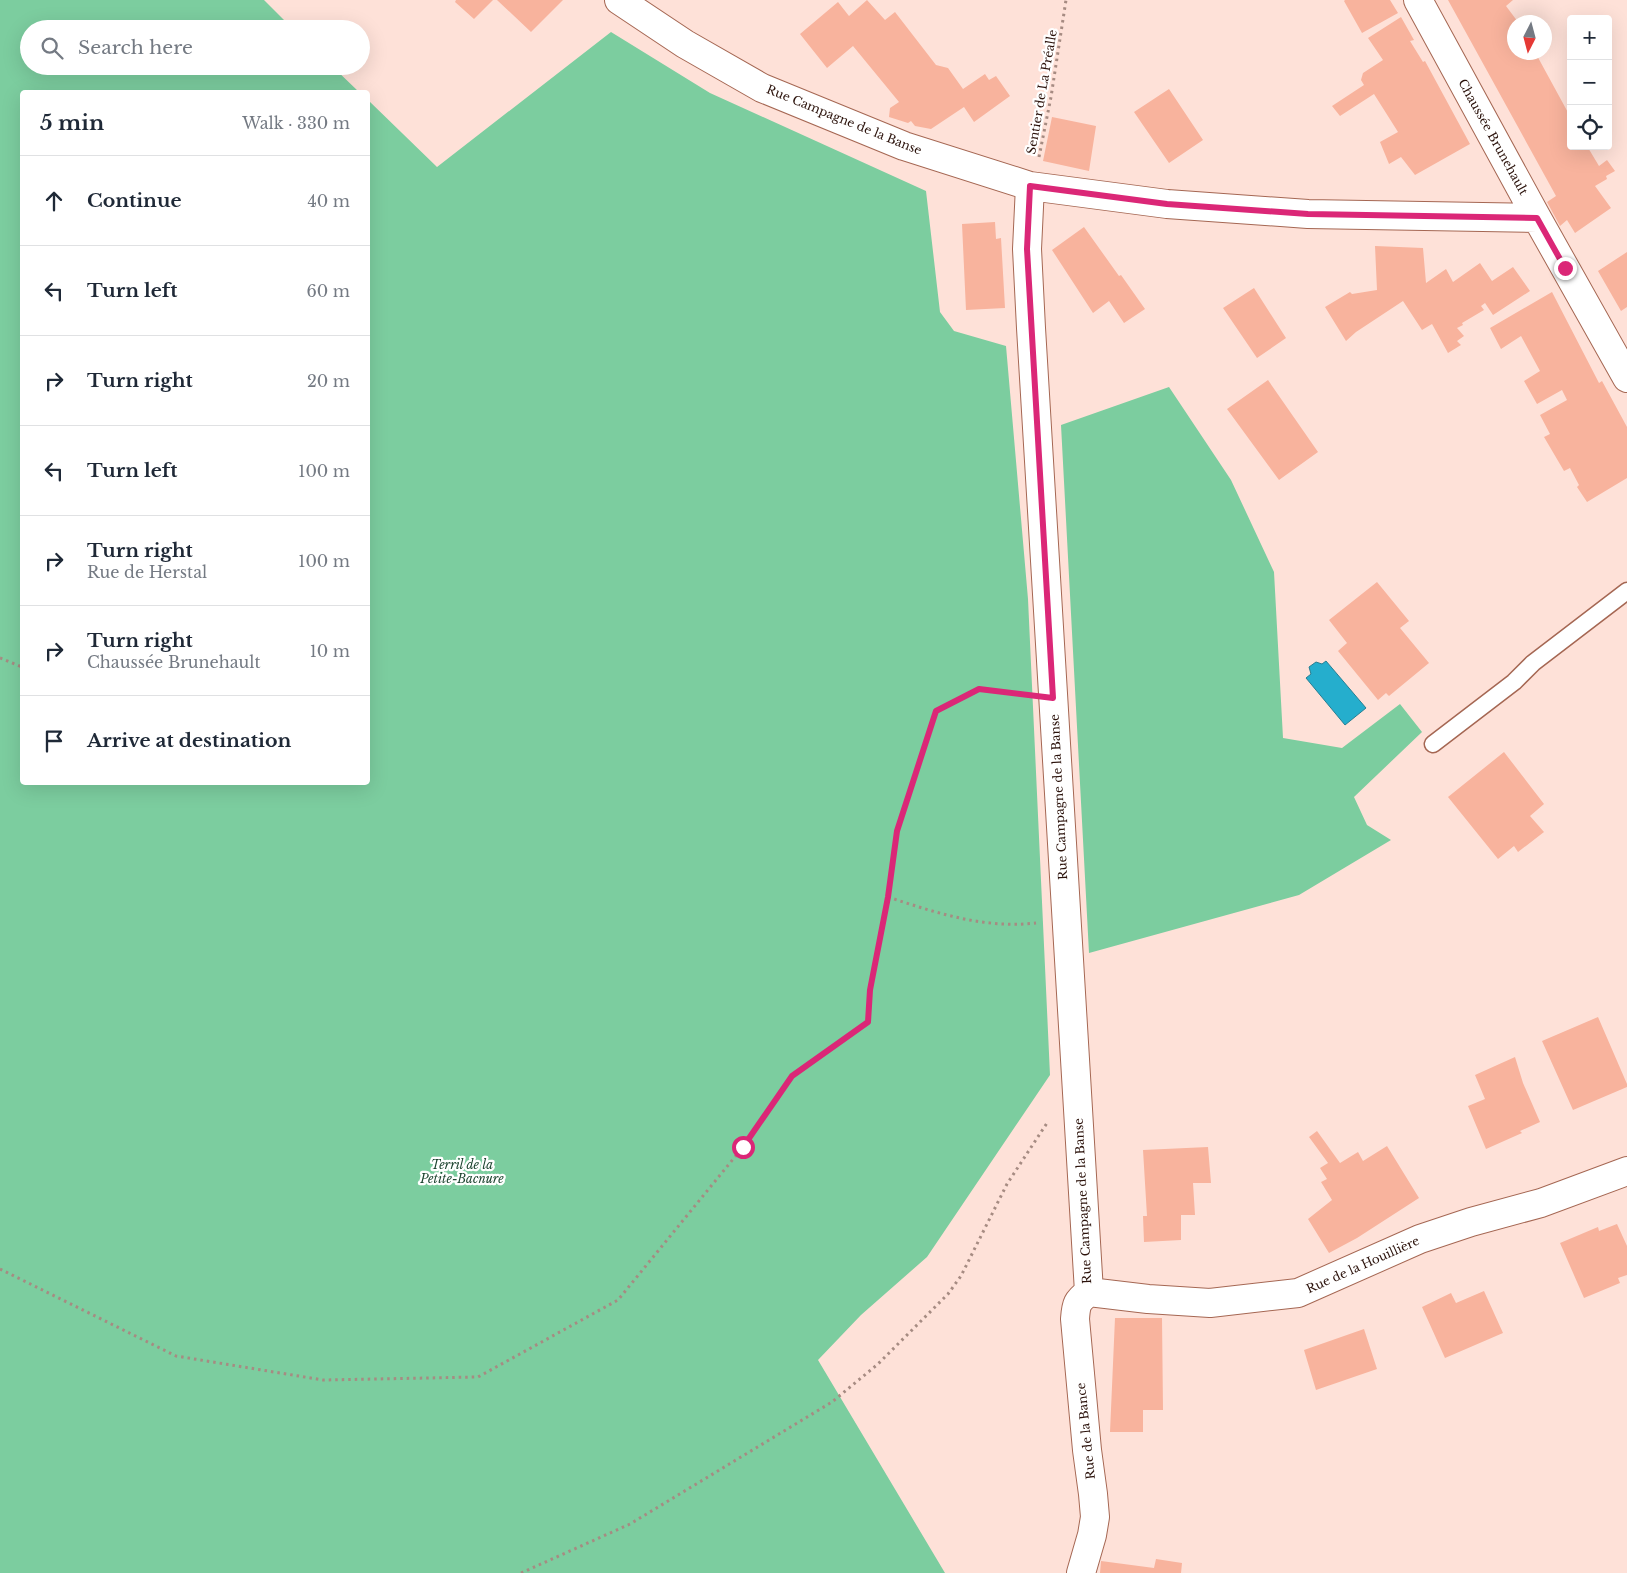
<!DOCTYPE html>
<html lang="en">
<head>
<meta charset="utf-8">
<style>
	body { margin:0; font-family:"Libre Baskerville",serif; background:#f6f6f7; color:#1f2937 }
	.controls { position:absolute; right:15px; top:15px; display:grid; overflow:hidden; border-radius:5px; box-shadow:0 5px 20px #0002 }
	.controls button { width:45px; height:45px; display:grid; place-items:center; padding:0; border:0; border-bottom:1px solid #e0e1e3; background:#fff; color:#1f2937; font:25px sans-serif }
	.compass { position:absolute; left:1507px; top:15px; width:45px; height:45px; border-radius:50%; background:#fff; box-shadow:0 5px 20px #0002; rotate:186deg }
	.stop { position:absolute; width:15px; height:15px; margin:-11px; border:4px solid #db2777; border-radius:50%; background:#fff }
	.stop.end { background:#db2777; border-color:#fff; box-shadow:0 1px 5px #0008 }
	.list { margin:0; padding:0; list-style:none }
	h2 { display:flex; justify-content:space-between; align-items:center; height:65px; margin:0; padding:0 20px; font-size:21px }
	h2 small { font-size:16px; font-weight:400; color:#747a83 }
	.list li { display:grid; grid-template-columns:32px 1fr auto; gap:15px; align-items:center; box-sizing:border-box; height:90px; padding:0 20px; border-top:1px solid #e0e1e3 }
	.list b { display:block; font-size:19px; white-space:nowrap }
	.list p { margin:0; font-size:16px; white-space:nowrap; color:#747a83 }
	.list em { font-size:16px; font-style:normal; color:#747a83 }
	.icon { flex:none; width:28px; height:28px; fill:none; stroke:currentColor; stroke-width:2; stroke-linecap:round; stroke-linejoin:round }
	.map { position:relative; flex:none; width:1627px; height:1573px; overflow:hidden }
	.search { position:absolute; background:#fff; box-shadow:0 5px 20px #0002; left:20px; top:20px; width:350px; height:55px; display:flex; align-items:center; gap:12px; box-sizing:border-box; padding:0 18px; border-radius:28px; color:#747a83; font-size:19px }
	.panel { position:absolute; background:#fff; box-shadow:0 5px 20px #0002; left:20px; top:90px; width:350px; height:695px; border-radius:5px }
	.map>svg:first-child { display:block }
	.green { fill:#7ccd9f }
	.water { fill:#25aecd; stroke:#277f93 }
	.building { fill:#f8b39d }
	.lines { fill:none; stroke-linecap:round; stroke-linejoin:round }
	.service-casing { stroke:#a56753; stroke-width:19 }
	.minor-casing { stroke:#a56753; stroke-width:30 }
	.path { stroke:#a68b82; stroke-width:3; stroke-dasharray:2.5 4; stroke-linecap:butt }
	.service { stroke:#fff; stroke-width:16 }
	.minor { stroke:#fff; stroke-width:28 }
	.route { stroke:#db2777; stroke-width:6 }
	.labels { text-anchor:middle; stroke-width:4.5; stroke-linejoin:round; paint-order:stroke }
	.street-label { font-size:12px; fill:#2b120b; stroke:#fff }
	.park-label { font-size:12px; font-style:italic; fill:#1c442f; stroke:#fff }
</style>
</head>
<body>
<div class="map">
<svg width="1627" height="1573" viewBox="0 0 1627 1573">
	<rect width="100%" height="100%" fill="#fee1d8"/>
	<path class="green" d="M0,0H264L293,29H29V66H332L359,92H22V782H368V100L437,167L611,32L710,93L926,191L940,312L954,331L1006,346L1028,599L1050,1075L927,1257L861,1315L818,1360L945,1573H0Z
		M1169,387L1231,480L1274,572L1283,738L1342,748L1400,704L1422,732L1354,797L1367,825L1391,840L1299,895L1089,953L1061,425Z"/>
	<path class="water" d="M1326,661L1366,708L1345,725L1306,678L1311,674L1309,667L1316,662L1322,664Z"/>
	<path class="building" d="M456,0H493L474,19L455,2Z
		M497,0H563L531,32Z
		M867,0L885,20L895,12L936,65L948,68L963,89L985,74L989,80L996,76L1010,96L974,122L964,107L931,129L915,126L911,121L908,123L889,117L890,108L899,102L853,46L827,68L800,34L838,2L849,16Z
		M1345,0H1390L1398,13L1362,33L1344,1Z
		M1448,0H1513L1506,6L1518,22H1514V52H1535L1571,118V146H1587L1599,166L1607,160L1615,171L1606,176L1607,179L1595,186L1611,208L1575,233L1567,220L1560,226L1547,202L1556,196Z
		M1401,17L1414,40L1410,41L1423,62L1425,61L1470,144L1415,175L1401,157L1389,164L1380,142L1398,132L1374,94L1340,116L1332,106L1364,85L1361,80L1363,73L1383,60L1368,38Z
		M1169,89L1203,140L1169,163L1134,112Z
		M1052,117L1096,126L1089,171L1043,161Z
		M995,222L996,239L1001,238L1005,308L966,310L962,224Z
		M1084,227L1119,276L1121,275L1145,309L1124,323L1109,301L1093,313L1052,250Z
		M1375,246L1423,248L1426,283L1446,269L1453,282L1480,263L1492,281L1513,267L1530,291L1493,315L1485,303L1481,306L1484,310L1462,323L1463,325L1457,328L1464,336L1457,341L1461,345L1448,353L1432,324L1422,330L1403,301L1356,332L1346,341L1325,307L1350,292L1352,294L1377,290Z
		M1627,252V307L1621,311L1598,271Z
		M1254,288L1286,338L1257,358L1223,308Z
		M1552,292L1599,383L1602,381L1627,427V478L1587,502L1577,487L1579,485L1570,468L1564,471L1544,437L1550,434L1540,415L1567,400L1562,390L1537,404L1524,381L1540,371L1521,336L1501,349L1490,328Z
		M1268,380L1318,452L1279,480L1227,409Z
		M1377,582L1409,621L1400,628L1429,663L1389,696L1386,693L1378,700L1338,651L1347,643L1329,620Z
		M1504,752L1544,804L1530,816L1544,832L1518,852L1514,846L1498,859L1448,797Z
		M1598,1017L1627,1084V1087L1573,1110L1542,1041Z
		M1515,1057L1523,1083L1540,1122L1520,1131L1522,1133L1486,1149L1468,1106L1485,1099L1475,1075Z
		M1317,1131L1340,1163L1358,1152L1363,1161L1387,1146L1419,1198L1357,1238L1329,1253L1308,1219L1332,1200L1321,1182L1327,1179L1320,1168L1328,1163L1309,1137Z
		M1208,1147L1211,1183H1193L1195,1215H1181V1240L1144,1242L1143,1216H1147L1143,1150Z
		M1617,1224L1627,1246V1275L1618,1278L1620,1283L1584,1298L1560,1243L1598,1227L1599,1231Z
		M1484,1291L1503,1333L1445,1358L1422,1307L1451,1293L1456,1303Z
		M1115,1318H1162L1163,1410H1143V1432H1110Z
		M1364,1329L1377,1369L1316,1390L1304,1350Z
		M1156,1559L1182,1563L1181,1573H1100L1101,1561L1154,1568Z"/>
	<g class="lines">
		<g class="service-casing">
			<path id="service" d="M1433,744L1514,682L1533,663L1627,591"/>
		</g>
		<g class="minor-casing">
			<path id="minor" d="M619,0L685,44L762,88L904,146L1030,186L1167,204L1308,214L1537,218
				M1418,0L1537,218L1627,378
				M1030,186L1027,249L1031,328L1089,1292
				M1089,1292L1148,1299L1210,1303L1298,1293L1420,1239L1471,1222L1541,1203L1627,1171
				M1081,1573L1092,1535L1095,1517L1093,1494L1087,1450L1075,1319C1076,1304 1077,1301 1089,1292"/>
		</g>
		<path class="path" d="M1039,157L1051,97L1066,0
			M0,658L22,667
			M888,897C937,913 984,929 1036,923
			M0,1269L176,1356L323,1380L478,1377L618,1300L743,1147L792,1076L868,1022L870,990L888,897L897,831L936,711L979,689L1023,694
			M521,1573L630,1524L832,1402L878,1364L948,1294L961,1276L1007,1184L1047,1123"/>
		<use href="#service" class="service"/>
		<use href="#minor" class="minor"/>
	</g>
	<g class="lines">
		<path class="route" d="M743,1147L792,1076L868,1022L870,990L888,897L897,831L936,711L979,689L1053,698L1027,249L1030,186L1167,204L1308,214L1537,218L1565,268"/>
	</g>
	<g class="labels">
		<g class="street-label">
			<text transform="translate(1042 92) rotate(-80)" y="4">Sentier de La Préalle</text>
			<text transform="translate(844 120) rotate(22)" y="4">Rue Campagne de la Banse</text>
			<text transform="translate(1493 137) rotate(61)" y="4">Chaussée Brunehault</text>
			<text transform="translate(1059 797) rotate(-93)" y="4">Rue Campagne de la Banse</text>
			<text transform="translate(1083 1201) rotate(-93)" y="4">Rue Campagne de la Banse</text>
			<text transform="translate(1363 1265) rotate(-24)" y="4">Rue de la Houillière</text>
			<text transform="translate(1086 1431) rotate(-96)" y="4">Rue de la Bance</text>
		</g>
		<g class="park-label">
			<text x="462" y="1169">Terril de la<tspan x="462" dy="14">Petite-Bacnure</tspan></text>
		</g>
	</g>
</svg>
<div class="controls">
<button>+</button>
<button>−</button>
<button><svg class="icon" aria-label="locate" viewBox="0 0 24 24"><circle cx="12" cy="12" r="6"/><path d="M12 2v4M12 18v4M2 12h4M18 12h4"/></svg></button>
</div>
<svg class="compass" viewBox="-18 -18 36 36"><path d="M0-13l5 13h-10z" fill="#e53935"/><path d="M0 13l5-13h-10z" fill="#747a83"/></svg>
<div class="stop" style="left:743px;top:1147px"></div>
<div class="stop end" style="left:1565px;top:268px"></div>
<div class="search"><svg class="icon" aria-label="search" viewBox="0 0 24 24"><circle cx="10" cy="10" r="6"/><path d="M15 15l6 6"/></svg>Search here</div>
<section class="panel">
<h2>5 min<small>Walk · 330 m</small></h2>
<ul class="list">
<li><svg class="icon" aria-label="ahead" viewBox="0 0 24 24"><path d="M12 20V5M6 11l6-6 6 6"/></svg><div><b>Continue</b></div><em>40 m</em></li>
<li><svg class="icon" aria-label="left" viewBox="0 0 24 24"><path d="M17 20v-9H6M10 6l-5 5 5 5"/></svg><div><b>Turn left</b></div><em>60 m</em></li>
<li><svg class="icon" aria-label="right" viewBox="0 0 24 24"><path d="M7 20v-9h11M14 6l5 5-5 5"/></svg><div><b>Turn right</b></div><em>20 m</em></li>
<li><svg class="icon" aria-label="left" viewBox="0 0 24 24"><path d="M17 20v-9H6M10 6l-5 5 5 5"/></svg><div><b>Turn left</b></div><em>100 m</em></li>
<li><svg class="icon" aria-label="right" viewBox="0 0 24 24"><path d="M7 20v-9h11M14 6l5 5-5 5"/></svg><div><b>Turn right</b><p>Rue de Herstal</p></div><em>100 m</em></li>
<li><svg class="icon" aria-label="right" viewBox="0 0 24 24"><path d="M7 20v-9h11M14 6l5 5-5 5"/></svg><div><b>Turn right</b><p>Chaussée Brunehault</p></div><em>10 m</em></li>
<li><svg class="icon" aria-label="arrive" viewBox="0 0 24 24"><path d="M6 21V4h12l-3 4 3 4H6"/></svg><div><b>Arrive at destination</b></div></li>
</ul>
</section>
</div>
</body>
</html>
